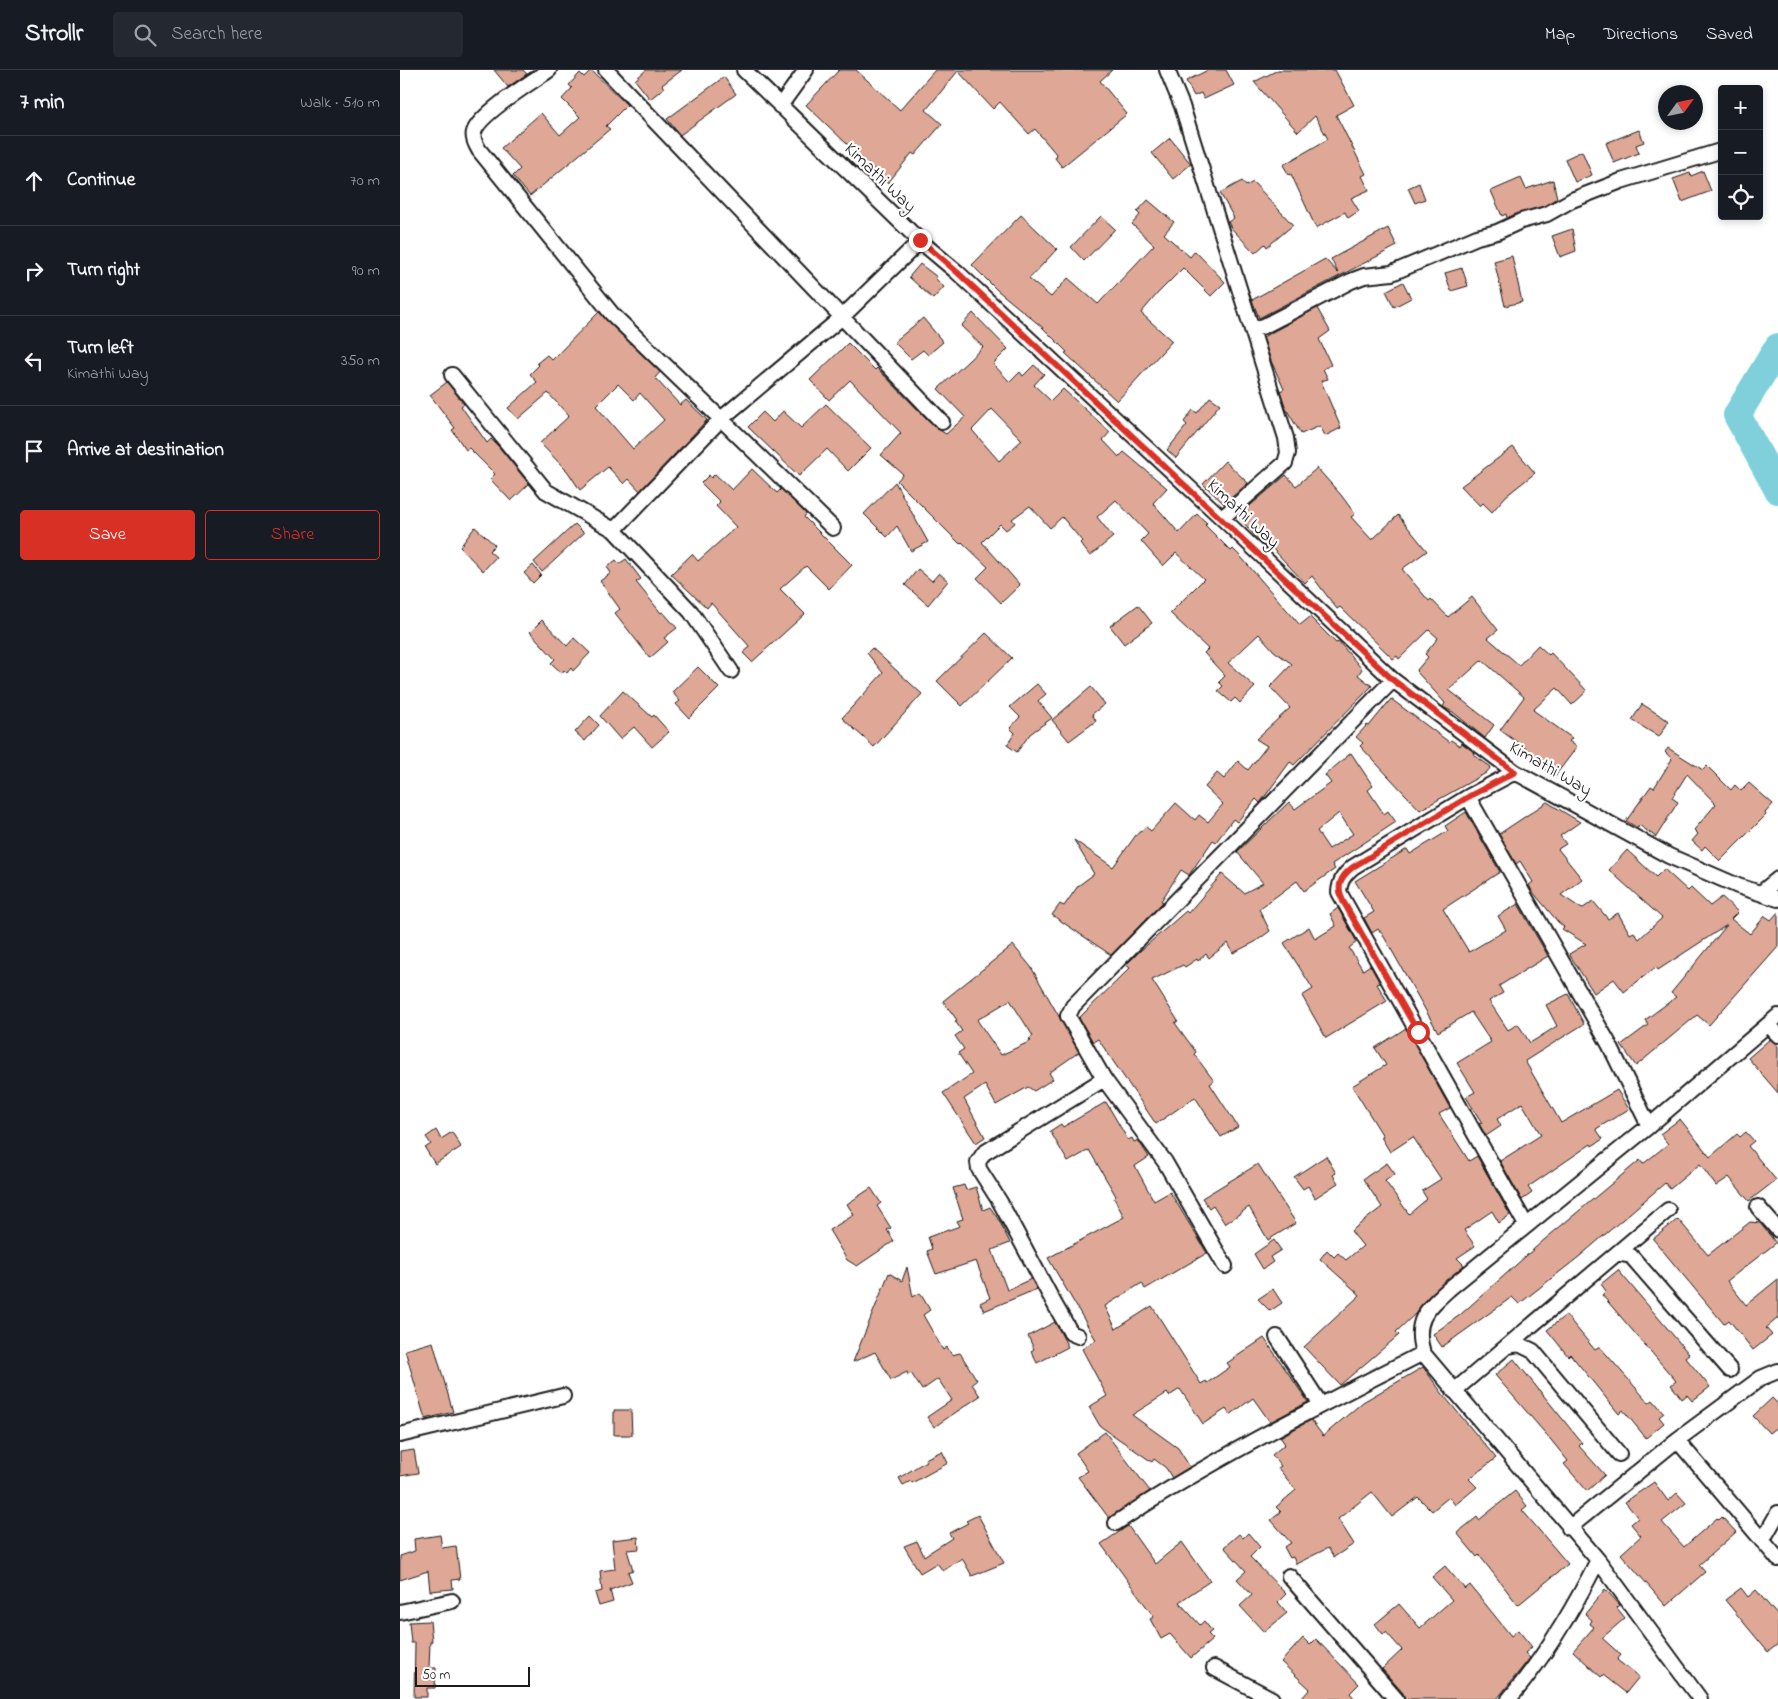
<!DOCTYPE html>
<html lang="en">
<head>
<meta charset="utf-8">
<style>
	body { margin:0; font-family:"Indie Flower",sans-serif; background:#242831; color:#f1f3f6 }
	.controls { position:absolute; right:15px; top:15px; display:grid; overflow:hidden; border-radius:5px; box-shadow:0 2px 8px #0003 }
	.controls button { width:45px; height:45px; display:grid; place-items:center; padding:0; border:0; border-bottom:1px solid #363941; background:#171b24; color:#f1f3f6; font:25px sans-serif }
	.compass { position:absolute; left:1258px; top:15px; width:45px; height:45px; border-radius:50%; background:#171b24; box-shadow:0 2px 8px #0003; rotate:57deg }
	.scale { position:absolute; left:15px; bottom:12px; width:115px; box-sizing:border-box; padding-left:5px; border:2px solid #1c1c1c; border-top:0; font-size:14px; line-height:18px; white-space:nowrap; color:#1c1c1c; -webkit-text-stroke:4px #fff; paint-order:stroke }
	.stop { position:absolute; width:15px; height:15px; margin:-11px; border:4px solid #d93025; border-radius:50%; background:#fff }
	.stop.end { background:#d93025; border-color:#fff; box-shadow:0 1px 5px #0008 }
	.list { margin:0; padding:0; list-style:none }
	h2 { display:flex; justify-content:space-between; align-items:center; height:65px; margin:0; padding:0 20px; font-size:21px }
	h2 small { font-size:16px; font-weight:400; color:#9ea1a6 }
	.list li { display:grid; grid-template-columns:32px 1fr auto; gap:15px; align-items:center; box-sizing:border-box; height:90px; padding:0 20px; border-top:1px solid #363941 }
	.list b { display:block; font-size:19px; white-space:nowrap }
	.list p { margin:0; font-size:16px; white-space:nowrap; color:#9ea1a6 }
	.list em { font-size:16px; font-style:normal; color:#9ea1a6 }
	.actions { display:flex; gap:10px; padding:15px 20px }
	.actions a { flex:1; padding:11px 0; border:1px solid #d93025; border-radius:5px; text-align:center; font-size:18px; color:#d93025 }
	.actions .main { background:#d93025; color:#fff }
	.icon { flex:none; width:28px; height:28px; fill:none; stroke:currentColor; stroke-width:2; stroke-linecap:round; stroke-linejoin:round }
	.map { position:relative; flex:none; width:1378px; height:1629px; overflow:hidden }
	header { display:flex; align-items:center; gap:30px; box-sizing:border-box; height:70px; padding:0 25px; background:#171b24; border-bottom:1px solid #363941 }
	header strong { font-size:24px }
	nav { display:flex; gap:28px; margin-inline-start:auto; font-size:18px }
	.search { width:350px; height:45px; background:#242831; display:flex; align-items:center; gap:12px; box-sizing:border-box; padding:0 18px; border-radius:5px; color:#9ea1a6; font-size:19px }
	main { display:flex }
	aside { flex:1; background:#171b24 }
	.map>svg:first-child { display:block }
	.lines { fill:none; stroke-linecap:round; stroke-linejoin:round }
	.river { stroke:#7fd0da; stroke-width:28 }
	.building { fill:#dfa896; stroke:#1c1c1c; fill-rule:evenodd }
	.minor-casing { stroke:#1c1c1c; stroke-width:18 }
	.minor { stroke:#fff; stroke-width:14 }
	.route { stroke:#d93025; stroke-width:6 }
	.labels { text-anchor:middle; stroke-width:4.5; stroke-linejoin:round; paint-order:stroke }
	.street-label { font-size:18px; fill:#1c1c1c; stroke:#fff }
</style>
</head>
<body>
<header>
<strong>Strollr</strong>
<div class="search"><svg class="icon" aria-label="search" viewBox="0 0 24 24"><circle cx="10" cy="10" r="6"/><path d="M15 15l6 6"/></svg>Search here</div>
<nav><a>Map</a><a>Directions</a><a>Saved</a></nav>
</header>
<main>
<aside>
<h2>7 min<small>Walk · 510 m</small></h2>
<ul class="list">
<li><svg class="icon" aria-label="ahead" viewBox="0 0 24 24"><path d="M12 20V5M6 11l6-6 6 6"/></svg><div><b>Continue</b></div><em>70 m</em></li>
<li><svg class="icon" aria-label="right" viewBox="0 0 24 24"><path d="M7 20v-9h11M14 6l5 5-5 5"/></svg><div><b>Turn right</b></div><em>90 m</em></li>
<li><svg class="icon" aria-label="left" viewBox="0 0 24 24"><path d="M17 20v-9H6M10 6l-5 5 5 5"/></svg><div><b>Turn left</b><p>Kimathi Way</p></div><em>350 m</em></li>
<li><svg class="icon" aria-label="arrive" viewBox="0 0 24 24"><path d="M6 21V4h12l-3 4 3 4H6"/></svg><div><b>Arrive at destination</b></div></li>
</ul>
<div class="actions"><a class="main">Save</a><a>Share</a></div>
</aside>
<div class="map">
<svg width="1378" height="1629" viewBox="0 0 1378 1629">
	<rect width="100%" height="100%" fill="#fff"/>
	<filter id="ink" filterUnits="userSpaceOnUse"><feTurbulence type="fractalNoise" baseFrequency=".02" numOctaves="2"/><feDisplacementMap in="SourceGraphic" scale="10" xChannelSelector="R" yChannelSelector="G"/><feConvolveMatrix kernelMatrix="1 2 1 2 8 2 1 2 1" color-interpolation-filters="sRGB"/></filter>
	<g filter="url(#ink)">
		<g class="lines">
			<path class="river" d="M1378,277L1337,345L1378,420"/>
		</g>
		<path class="building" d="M94,0H123L127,4L108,17Z
			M191,0L227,35L206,56L210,59L130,126L113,106L120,99L101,78L141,43L160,65L180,47L162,29L172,18L169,15L180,3L184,7Z
			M246,0H282L262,15L264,18L250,29L235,10Z
			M439,0H456L500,40L535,0H712L700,11L727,44L662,97L655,88L657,85L635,59L629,64L600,32L593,39L558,1L526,40L542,54L515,85L512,83L488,113L406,35Z
			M808,0H826L834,15L804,29L801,23L794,26L786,11Z
			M878,0H935L954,35L936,45L966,104L962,106L969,120L951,128L959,141L948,148L945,142L916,158L891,104L889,105L883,95L928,69L915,46L898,62L854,12Z
			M324,7L336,24L280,65L267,49Z
			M1239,60L1244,72L1236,75L1239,83L1214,93L1206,73Z
			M770,68L791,94L773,109L752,83Z
			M1182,81L1192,105L1175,112L1165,89Z
			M1303,101L1311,121L1282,132L1273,109L1290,103L1291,106Z
			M1121,108L1126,119L1153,110L1157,128L1144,136L1107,148L1106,144L1102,146L1091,121Z
			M842,111L846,116L853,112L893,155L867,177L865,174L855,183L831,158L828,152L834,148L820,123Z
			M1019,113L1025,129L1015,133L1008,118Z
			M748,130L774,152L764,164L790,187L795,181L825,212L811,226L783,198L758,223L741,243L772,271L717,331L665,283L667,282L642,257L597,220L572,195L621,145L657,179L629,209L651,227L668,208L698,234L754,175L732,154L740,145L737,142Z
			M701,146L715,159L684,191L671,177Z
			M988,158L997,176L859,248L852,230L925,189L938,203L931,189Z
			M1172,159L1176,181L1160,187L1152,166Z
			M1112,186L1122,232L1105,236L1094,191Z
			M520,194L537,207L535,208L544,217L533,229L509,207Z
			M1062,198L1068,216L1051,221L1045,203Z
			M1003,212L1011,228L994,237L986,221Z
			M917,238L930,261L919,269L931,295L923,299L928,309L921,311L941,358L925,366L920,356L901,364L885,337L880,321L884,319L871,291L863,267Z
			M199,242L260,302L255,308L280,335L286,330L307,350L240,421L229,409L224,414L208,397L180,420L168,402L140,373L169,346L148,323L118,349L108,338L137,312L130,304L139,295L137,293L147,285L152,290ZM218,314L234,330L240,323L264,350L233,379L196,336Z
			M573,243L608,279L593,294L610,312L620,302L623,306L634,295L644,304L634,315L651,331L663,319L710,362L703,370L719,387L724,382L767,418L753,433L779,463L797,444L807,453L805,455L831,481L833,479L841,487L900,555L910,547L936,573L939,572L962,599L958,605L972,616L894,695L890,692L860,733L856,729L837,752L833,749L816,772L813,770L789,805L781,800L761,831L763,832L711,885L652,845L660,834L664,836L678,816L694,804L674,770L713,797L736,765L746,757L751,761L776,733L795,750L799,745L808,752L823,734L805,717L817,703L824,709L838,691L848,700L867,676L856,669L890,638L870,617L892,594L874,581L859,564L828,593L855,617L840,633L835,628L831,632L818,621L823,616L819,612L825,606L804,583L808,579L770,543L804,509L776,483L763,496L741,471L748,464L716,430L697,447L713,467L690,486L680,473L682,471L662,447L650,458L630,436L612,449L615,453L606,460L600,454L582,472L620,515L601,533L577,508L588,497L562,472L560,474L497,411L503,404L481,385L501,363L450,310L429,330L410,310L448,273L475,300L477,298L536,358L546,364L565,347L538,319L583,277L561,256ZM592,339L622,370L599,391L572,360Z
			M523,248L543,272L528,285L523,280L511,289L494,272Z
			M47,312L64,334L61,336L87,373L91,369L99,377L129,414L111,431L90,409L95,404L69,378L66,380L52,360L55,358L30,325Z
			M810,327L820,334L776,388L767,380L787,355L784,352L793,340L797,343Z
			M426,334L471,378L448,401L427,379L399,406L348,357L363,342L373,352L383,341L401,358Z
			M1113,377L1135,403L1106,426L1092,442L1083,433L1080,436L1061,416Z
			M825,391L848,413L824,434L803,414Z
			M917,398L941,425L955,444L951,447L972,470L998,445L1027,481L1002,499L1029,531L1031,529L1048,547L1072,527L1098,560L1088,568L1119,595L1138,575L1149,585L1151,583L1187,621L1172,635L1157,618L1133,640L1172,668L1169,671L1177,677L1155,706L1136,694L1139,688L1100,660L1124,627L1082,590L1049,620L1094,655L1085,668L1053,642L1043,637L1045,633L1016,601L1028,587L1025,584L1038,568L1029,560L999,589L997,586L993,589L940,537L937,539L912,506L905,513L872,478L869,481L860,470L859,471L838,446L886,405L896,416Z
			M352,399L377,423L381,419L406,444L404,447L452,495L429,519L406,496L380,519L405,544L352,592L343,583L350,577L311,533L307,538L271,504L292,484L298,491L336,457L316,436L320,432L301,413L309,405L311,408L315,404L332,420Z
			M495,412L528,472L511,481L497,456L487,467L464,444Z
			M175,454L184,463L142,502L134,492Z
			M75,457L95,475L89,481L96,487L83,501L60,477Z
			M226,489L241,509L236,512L261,543L263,542L277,558L264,568L268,572L250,588L215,543L220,539L200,511L211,503L207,497L216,490L219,494Z
			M133,495L141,505L133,513L124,503Z
			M518,499L532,511L539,503L548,511L528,535L505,515Z
			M738,535L752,553L724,574L710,556Z
			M142,550L167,576L174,568L190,583L173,601L171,598L167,603L164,600L162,603L151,593L155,589L130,562Z
			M586,563L612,588L562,636L537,611Z
			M472,578L522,624L474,677L442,648L483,603L467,583Z
			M298,597L319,618L289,648L276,634L280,631L272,622Z
			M637,614L646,624L638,631L652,648L630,664L617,682L607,675L615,663L610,658L620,647L610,637Z
			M691,617L705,634L692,644L696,651L669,671L652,650Z
			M223,621L252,647L254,645L269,662L252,677L234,657L220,669L200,646Z
			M991,629L1049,672L1051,670L1060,676L1062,673L1075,683L1074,685L1091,697L1086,703L1020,740L960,676L963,673L956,667L967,655L969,656Z
			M1242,634L1269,651L1259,667L1232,650Z
			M190,646L199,655L185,671L175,662Z
			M1268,678L1303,700L1307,696L1331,720L1335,715L1341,721L1349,713L1373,734L1365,743L1366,745L1320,791L1305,776L1302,780L1292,771L1298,764L1294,760L1316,734L1287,704L1272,728L1278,732L1256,767L1239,755L1238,758L1226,751L1251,716L1254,718L1272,689L1265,682Z
			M951,683L973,716L968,720L984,744L988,741L996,752L932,794L935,799L904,821L897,811L859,839L870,861L855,872L833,883L828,873L809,888L806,884L798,891L797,889L785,897L783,895L752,910L778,951L775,953L796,982L794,984L814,1011L810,1014L838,1057L821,1067L795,1027L756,1054L698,969L693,972L679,948L730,898L726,895L740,881L786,841L788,843L822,804L844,823L863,813L837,782L889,732L895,739L931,713L925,705ZM939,743L953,764L929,779L917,761Z
			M1147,732L1180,752L1160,766L1166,774L1158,779L1182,809L1161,825L1182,839L1193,831L1208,849L1218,843L1230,864L1234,862L1239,869L1262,848L1209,800L1227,780L1256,807L1264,799L1288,821L1291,818L1310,836L1322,827L1338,842L1331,849L1350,864L1365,846L1371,850L1378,842V877L1309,955L1297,945L1236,996L1221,975L1248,955L1245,950L1276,927L1271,923L1327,855L1258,900L1256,897L1224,922L1214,909L1194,923L1169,884L1186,874L1162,859L1164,857L1158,852L1132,821L1129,815L1133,812L1120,791L1116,794L1099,764Z
			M1066,742L1100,802L1043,839L1069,882L1106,860L1098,846L1118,834L1148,886L1099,916L1103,923L1089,931L1108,960L1118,954L1130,973L1157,956L1146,935L1168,924L1184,954L1125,991L1161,1053L1217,1020L1229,1039L1196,1059L1203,1069L1192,1076L1191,1074L1128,1117L1132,1123L1122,1130L1100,1091L1141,1065L1122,1033L1097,1049L1101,1056L1086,1066L1079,1054L1082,1053L1066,1027L1075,1022L1057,993L1091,972L1071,942L1038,962L983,865L978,859L972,863L964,848L974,842L955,811L1007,779L1010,784L1048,761L1045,756Z
			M938,838L957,872L949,878L963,900L970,895L980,913L977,914L987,931L926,968L902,926L913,919L884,873L909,857L915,869L936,856L930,844Z
			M613,875L631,897L679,982L649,1003L653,1009L634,1021L628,1017L596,1035L585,1015L564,1029L585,1067L576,1073L543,1023L572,1004L558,983L564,979L555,966L562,961L555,951L557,950L543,931ZM610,930L633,966L629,969L631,971L601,985L577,950Z
			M1006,958L1050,1038L1039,1044L1069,1091L1077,1086L1110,1145L1099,1153L1092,1141L1064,1160L1075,1176L1057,1188L1064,1195L1028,1227L1016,1243L996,1262L999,1265L940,1315L904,1277L960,1225L920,1189L927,1180L934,1187L938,1183L946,1190L963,1176L951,1161L982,1137L963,1109L987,1093L995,1104L985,1111L1009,1144L1027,1129L1022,1121L1041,1109L1013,1067L990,1082L981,1067L983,1066L952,1016L986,995L975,978Z
			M1370,969L1378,976V1023L1348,988Z
			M706,1032L728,1070L732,1068L734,1072L738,1070L749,1087L735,1096L754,1131L770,1122L807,1183L745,1219L742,1213L705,1236L716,1259L752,1236L801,1314L806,1311L807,1313L830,1297L827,1293L864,1268L908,1332L870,1352L853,1328L830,1345L826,1339L803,1354L780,1319L769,1326L767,1323L732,1345L778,1378L790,1397L772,1408L766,1398L754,1389L752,1392L700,1356L689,1337L707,1326L682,1279L696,1270L648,1188L724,1147L714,1128L716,1126L689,1080L668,1092L650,1061L661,1054L663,1057Z
			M1280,1049L1310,1087L1337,1064L1340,1067L1346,1062L1354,1071L1348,1076L1376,1110L1349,1131L1329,1107L1316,1116L1300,1094L1270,1119L1265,1113L1180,1186L1119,1234L1112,1227L1042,1277L1033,1264L1060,1245L1144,1170L1240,1090L1243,1094L1268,1074L1260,1064Z
			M36,1060L41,1069L52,1062L61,1077L35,1094L25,1078L31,1074L26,1067Z
			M926,1086L936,1103L933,1105L938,1113L915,1128L908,1116L903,1119L894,1107Z
			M858,1094L896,1153L868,1170L849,1137L825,1154L813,1135L809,1138L802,1128Z
			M564,1115L566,1120L576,1117L583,1140L590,1137L600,1152L610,1173L592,1180L607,1220L631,1209L637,1219L584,1241L580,1233L590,1228L576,1191L536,1204L527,1181L532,1179L528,1167L560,1156L557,1151L563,1149L553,1118Z
			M471,1118L481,1133L477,1136L491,1158L487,1160L494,1171L457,1196L447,1190L429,1160L454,1145L447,1134Z
			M1278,1149L1308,1185L1350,1152L1360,1153L1376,1173L1327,1211L1346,1235L1378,1209V1248L1366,1258L1372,1265L1353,1280L1329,1250L1324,1254L1253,1169Z
			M874,1170L881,1180L870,1187L873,1192L863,1199L854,1184Z
			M507,1197L513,1227L520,1223L530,1240L523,1245L543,1280L547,1277L552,1285L560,1283L577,1310L572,1314L580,1326L534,1357L527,1347L552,1330L538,1309L522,1320L511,1303L508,1305L507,1302L491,1310L475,1282L453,1292L489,1203L502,1211Z
			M1218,1200L1289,1284L1285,1287L1310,1317L1292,1331L1287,1325L1282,1329L1271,1315L1276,1311L1202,1225L1206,1221L1201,1214Z
			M873,1219L882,1233L870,1241L858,1229Z
			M1166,1245L1195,1280L1200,1277L1249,1333L1253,1330L1264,1343L1259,1347L1264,1353L1246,1368L1223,1340L1219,1344L1180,1296L1170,1284L1168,1286L1147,1260Z
			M655,1252L668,1277L637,1293L631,1281L634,1279L628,1266Z
			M33,1272L53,1342L25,1349L5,1280Z
			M1114,1289L1182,1373L1179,1376L1205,1405L1187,1421L1164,1394L1168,1391L1151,1370L1095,1305Z
			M1023,1297L1045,1327L1096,1388L1069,1409L1077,1417L1055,1435L1049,1427L1032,1441L1018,1427L992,1447L972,1422L938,1449L954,1474L934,1487L928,1478L896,1494L893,1487L890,1488L884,1477L891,1473L871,1450L881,1442L876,1437L896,1420L878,1398L881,1396L872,1385L885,1374L880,1367L911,1350L923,1366L963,1332Z
			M1372,1328L1378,1334V1356L1369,1363L1353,1346Z
			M214,1340H231L232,1365H214Z
			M705,1362L750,1421L709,1448L678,1407L688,1401L676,1383Z
			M14,1380L18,1403L0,1406V1382Z
			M542,1381L548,1393L512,1413L511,1411L503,1415L499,1408L526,1391L525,1389Z
			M1254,1412L1268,1431L1277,1423L1286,1433L1262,1452L1284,1477L1317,1448L1319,1450L1322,1447L1336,1462L1299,1495L1305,1502L1266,1536L1221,1484L1241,1466L1231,1454L1238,1448L1225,1432Z
			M1115,1421L1127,1436L1122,1440L1168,1494L1118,1535L1079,1485L1077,1487L1057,1463L1077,1447L1079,1450Z
			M578,1445L604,1493L572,1506L562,1488L543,1501L537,1493L520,1503L504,1476L517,1471L524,1486L552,1468L549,1463L568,1453L566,1451Z
			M728,1456L755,1494L782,1472L810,1511L779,1532L800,1555L804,1551L812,1561L808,1564L813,1569L791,1588L770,1564L761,1569L750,1549L754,1547L701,1474Z
			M848,1463L860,1477L850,1487L886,1524L878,1532L887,1543L864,1562L840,1536L852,1525L837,1509L846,1501L824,1477L839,1464L843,1468Z
			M40,1465L42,1478L56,1476L60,1509L52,1510L53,1519L30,1521L28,1501L0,1510V1486L15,1481L14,1469Z
			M238,1467L239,1479L227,1480L233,1500L228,1502L232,1512L210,1520L213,1532L199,1536L195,1523L202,1521L200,1501L215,1499L212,1470Z
			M1045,1496L1065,1519L1070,1515L1111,1566L1118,1560L1132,1577L1125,1583L1130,1588L1097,1629H1005L1003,1623L982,1599L1002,1580L986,1562L983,1564L975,1554L999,1534L1020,1558L1052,1530L1032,1507Z
			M1341,1518L1348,1527L1356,1520L1378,1546V1574L1368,1582L1325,1530Z
			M1205,1519L1220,1535L1217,1538L1225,1548L1202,1568L1221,1585L1217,1590L1239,1607L1226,1623L1203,1605L1201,1607L1173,1581L1194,1557L1190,1554L1192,1550L1185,1544Z
			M30,1551L32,1571L30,1572L29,1598H36L35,1618H27V1627H14L15,1573H11L9,1552Z
			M903,1568L910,1575L916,1569L959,1614L950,1623L955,1629H901L910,1619L881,1592Z"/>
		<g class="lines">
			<g class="minor-casing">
				<path id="minor" d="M149,0C133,11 79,44 74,62C72,68 76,75 79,80L212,244L321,349L441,248L520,171
					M206,0L542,352
					M344,0L520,171L557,202L822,448L993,610L1115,702L1269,786L1338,816L1378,829
					M767,0L782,36L886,368L888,383L885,393L822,448
					M380,36L406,0
					M854,259L864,256L951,211L964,206L992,203L1077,167L1097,162L1121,151L1147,144L1172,130L1221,111L1320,81
					M52,305L146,421L214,460L291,542L331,601
					M214,460L321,349L433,458
					M1115,702L1068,727L953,797C944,805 940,810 939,822L1126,1155
					M1068,727L1209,974L1249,1056
					M1362,822L1378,809
					M1369,955L1378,965
					M1358,1137L1378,1160
					M1217,1183L1231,1186L1330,1300
					M825,1196L765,1092L704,1009L668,946L673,936L993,610
					M678,1266L671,1263L655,1235L600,1132L579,1099L578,1092L584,1083L704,1009
					M877,1267L921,1335
					M1109,1276L1119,1274L1133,1281L1219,1384
					M1054,1321L1268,1140
					M0,1365L163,1326
					M1277,1370L1378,1489
					M716,1453C814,1388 919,1336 1023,1283
					M1169,1458L1277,1370L1361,1308L1378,1301
					M1362,1471L1378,1443
					M889,1506L996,1629
					M0,1542L52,1531
					M814,1598L872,1629
					M1109,1629C1145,1587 1173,1540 1198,1490
					M1300,1629L1198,1490L1023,1283C1013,1250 1027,1239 1050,1218L1249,1056L1378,946"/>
			</g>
			<use href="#minor" class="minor"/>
		</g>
	</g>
	<g class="lines" filter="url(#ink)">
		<path class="route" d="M520,170L557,202L993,610L1115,702L1068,727L953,797C940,807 936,816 943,831L1018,962"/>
	</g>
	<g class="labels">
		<g class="street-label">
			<text transform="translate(481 107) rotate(44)" y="6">Kimathi Way</text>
			<text transform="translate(844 443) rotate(43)" y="6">Kimathi Way</text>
			<text transform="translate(1151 698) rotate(30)" y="6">Kimathi Way</text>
		</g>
	</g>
</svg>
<div class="controls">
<button>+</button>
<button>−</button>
<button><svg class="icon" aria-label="locate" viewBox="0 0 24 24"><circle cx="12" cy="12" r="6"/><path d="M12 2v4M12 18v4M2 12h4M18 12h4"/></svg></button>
</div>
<svg class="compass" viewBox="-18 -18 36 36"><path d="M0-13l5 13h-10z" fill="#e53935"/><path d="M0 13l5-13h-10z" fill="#9ea1a6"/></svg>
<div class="scale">50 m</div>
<div class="stop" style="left:1018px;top:962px"></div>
<div class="stop end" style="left:520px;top:170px"></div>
</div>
</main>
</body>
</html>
